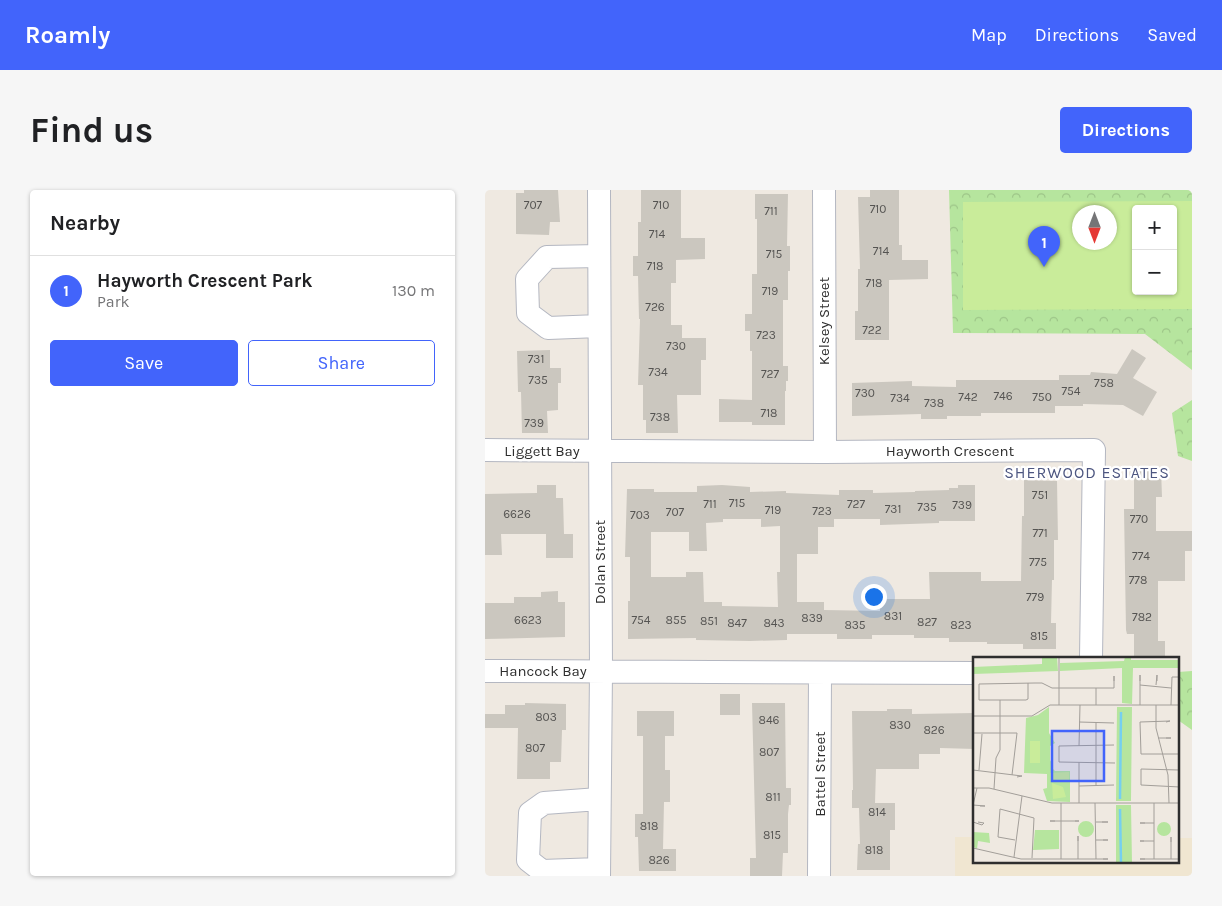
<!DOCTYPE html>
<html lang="en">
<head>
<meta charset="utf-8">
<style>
	body { margin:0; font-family:Karla,sans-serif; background:#f6f6f6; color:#202124 }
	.controls { position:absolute; right:15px; top:15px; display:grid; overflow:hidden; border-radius:5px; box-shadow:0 1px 4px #0004 }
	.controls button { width:45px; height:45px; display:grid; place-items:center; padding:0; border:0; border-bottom:1px solid #e0e0e0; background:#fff; color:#202124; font:25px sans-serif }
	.compass { position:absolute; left:587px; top:15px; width:45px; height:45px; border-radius:50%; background:#fff; box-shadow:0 1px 4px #0004; rotate:180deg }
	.you { position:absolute; left:388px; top:406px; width:18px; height:18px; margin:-12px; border:4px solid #fff; border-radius:50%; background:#1a73e8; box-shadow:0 0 0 8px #1a73e833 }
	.badge { display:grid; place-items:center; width:32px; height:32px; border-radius:50%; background:#4264fb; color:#fff; font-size:16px; font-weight:700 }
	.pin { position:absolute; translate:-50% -41px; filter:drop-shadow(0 1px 2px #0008) }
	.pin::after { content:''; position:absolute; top:26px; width:18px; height:15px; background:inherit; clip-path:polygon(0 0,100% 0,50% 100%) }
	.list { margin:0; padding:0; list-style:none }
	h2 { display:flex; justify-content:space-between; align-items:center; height:65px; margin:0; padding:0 20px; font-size:21px }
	h2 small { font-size:16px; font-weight:400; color:#757577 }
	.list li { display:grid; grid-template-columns:32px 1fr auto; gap:15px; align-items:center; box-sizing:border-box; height:70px; padding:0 20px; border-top:1px solid #e0e0e0 }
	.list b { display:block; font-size:19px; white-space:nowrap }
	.list p { margin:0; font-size:16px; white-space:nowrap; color:#757577 }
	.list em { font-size:16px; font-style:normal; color:#757577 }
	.actions { display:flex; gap:10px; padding:15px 20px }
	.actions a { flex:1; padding:11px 0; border:1px solid #4264fb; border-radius:5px; text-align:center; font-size:18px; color:#4264fb }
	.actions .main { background:#4264fb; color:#fff }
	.map { position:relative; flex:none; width:707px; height:686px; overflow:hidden; border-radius:5px }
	header { display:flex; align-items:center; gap:30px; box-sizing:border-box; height:70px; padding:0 25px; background:#4264fb; color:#fff }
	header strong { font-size:24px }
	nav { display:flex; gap:28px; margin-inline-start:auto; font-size:18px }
	.intro { display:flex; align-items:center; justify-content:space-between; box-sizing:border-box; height:120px; padding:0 30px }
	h1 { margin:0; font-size:35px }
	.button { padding:12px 22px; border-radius:5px; background:#4264fb; color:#fff; font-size:18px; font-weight:700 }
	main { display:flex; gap:30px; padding:0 30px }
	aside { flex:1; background:#fff; border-radius:5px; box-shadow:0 1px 4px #0004 }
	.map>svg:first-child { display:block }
	.education { fill:#f0e6d1 }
	.forest { fill:url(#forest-crowns); fill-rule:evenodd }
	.pitch { fill:#c9ec9a; fill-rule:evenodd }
	.building { fill:#cbc7bf; fill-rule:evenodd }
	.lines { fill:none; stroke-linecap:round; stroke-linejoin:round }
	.minor-casing { stroke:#b4b7c1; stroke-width:24 }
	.minor { stroke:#fff; stroke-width:22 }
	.labels { text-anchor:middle; stroke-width:4.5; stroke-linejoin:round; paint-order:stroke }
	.number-label { font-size:12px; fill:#555452 }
	.street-label { font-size:15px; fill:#2e2e2e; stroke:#fff }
	.neighbourhood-label { font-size:16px; letter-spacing:1px; fill:#4d5680; stroke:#fff }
	.inset-river { fill:none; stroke:#75cff0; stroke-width:2.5 }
	.inset-road { fill:none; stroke:#a29e99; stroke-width:1 }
	.view { fill:#4264fb; fill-opacity:0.15; stroke:#4264fb; stroke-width:2.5 }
	.inset-edge { fill:none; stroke:#2e2e2e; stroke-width:2.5 }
</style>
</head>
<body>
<header>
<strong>Roamly</strong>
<nav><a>Map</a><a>Directions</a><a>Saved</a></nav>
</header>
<div class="intro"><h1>Find us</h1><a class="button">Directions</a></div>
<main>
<aside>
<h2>Nearby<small></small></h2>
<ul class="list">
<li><span class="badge">1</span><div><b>Hayworth Crescent Park</b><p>Park</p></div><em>130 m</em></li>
</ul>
<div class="actions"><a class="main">Save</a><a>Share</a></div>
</aside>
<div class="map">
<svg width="707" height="686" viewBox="0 0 707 686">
	<defs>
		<pattern id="forest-crowns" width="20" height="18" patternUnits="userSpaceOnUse" patternTransform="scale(1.25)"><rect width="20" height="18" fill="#b6e59e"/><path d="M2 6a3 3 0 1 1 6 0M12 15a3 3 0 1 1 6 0" fill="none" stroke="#9dc588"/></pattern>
	</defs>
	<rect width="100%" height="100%" fill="#efe9e1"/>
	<path class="education" d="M470,647H489L490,672H693V648H707V686H470Z"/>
	<path class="forest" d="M464,0H707V180L660,144L468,143ZM651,19H688V101H651ZM594,22H624V52H594Z
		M707,210V271L693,266L687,223Z
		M707,481V540L693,530V482Z"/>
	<path class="pitch" d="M707,11V119L478,120V12ZM651,19H688V101H651ZM594,22H624V52H594Z"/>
	<path class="building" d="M39,0H73L75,32H65L64,45L31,44V3H39Z
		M156,0H196V48H220V69L191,70V93H186V135H197V148H221V170H216V205H192L193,243H161V230H158V195H153L155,129H154L153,86H148V66H153V32H156Z
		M385,0H414V55H417V70H443V89L404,90V150H370V121H373V79H375L373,7H385Z
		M270,4H303L302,56H305V81H303V110H298V176H303V191H301V201H300V235H267V232H234V209L267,210V161H265V141H260V124H267V84H272V29H270Z
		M647,159L661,168L648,188L672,202L658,226L638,215L598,214V216H570V223H496V226H462V229H436V224L367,226V193L427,191V196L471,197V190H574V185H605L606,182L632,184Z
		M65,160V178H76V193H73V220L62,221L63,243H37L36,202H33L32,161Z
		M649,279H676L677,307H671V341H707V361H700V391H673V451H680V468H649V444H642L641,440L639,319H649Z
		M539,290L572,291L573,350H569V390H567L566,433H571V459H538V454H502V452H464V448H429V445H387V449H352V444H302V450L265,451L211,450V448L143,449V411H145V367H140L142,299H169V302H212V296L237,295L265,297V302L301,301V303L354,305V300H388V303L430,302V301L464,300V298H473V295H490V331H454V333L395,335V329H349V337H333V364H312V412H339V420L395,421V409H445L444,382H496V391H536L537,326H539ZM238,329H276V337L295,336V382H292L293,417L237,416V412H219L218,382H201V387H166V342H204V361H222L221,333L238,332Z
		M52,295H71V308H78L79,344H88V368H61V344H16L17,365H0V304L52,303Z
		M73,401V412H80V447L0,449V413H29V407H56V402Z
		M235,504H255V525H235Z
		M40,513L81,514V540H77L76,572H65V589H32L33,538H0V524H20V515H40Z
		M267,513H300L301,598H306V615H304L303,624V663H298L297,686H265V668H271Z
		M402,519H427V524L490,523V559L455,558V564H434V579H391L390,613H410V640H405V680H372L373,654H375L374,618H367V600H368L367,521H402Z
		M152,521H189V546H180V580H185V612H179L178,659H191V681H154L153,647H150V624H158V546H152Z"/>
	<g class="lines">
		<g class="minor-casing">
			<path id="minor" d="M339,0L340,262
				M114,66L62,67L42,89L43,123L63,138L114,136
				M0,260L340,262L609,260L606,468
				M0,481L490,483
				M114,609L59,613L45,623L43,670L57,681L114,679
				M114,686L116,481L114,0
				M334,686L335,483"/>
		</g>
		<use href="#minor" class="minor"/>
	</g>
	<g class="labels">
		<g class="number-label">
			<text x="48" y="19">707</text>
			<text x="176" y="19">710</text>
			<text x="393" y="23">710</text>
			<text x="286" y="25">711</text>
			<text x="172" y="48">714</text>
			<text x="396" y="65">714</text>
			<text x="289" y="68">715</text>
			<text x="170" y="80">718</text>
			<text x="389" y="97">718</text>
			<text x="285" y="105">719</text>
			<text x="170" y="121">726</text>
			<text x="387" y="144">722</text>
			<text x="281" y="149">723</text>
			<text x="191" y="160">730</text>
			<text x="51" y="173">731</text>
			<text x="173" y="186">734</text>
			<text x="285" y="188">727</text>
			<text x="53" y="194">735</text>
			<text x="619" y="197">758</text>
			<text x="586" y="205">754</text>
			<text x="380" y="207">730</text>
			<text x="518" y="210">746</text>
			<text x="483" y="211">742</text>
			<text x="557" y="211">750</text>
			<text x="415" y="212">734</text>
			<text x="449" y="217">738</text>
			<text x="284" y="227">718</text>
			<text x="175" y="231">738</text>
			<text x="49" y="237">739</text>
			<text x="555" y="309">751</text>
			<text x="252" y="317">715</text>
			<text x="225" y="318">711</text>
			<text x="371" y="318">727</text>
			<text x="477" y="319">739</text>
			<text x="442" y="321">735</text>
			<text x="408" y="323">731</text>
			<text x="288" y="324">719</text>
			<text x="337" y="325">723</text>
			<text x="190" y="326">707</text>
			<text x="32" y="328">6626</text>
			<text x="155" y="329">703</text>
			<text x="654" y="333">770</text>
			<text x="555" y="347">771</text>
			<text x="656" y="370">774</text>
			<text x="553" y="376">775</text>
			<text x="653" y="394">778</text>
			<text x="550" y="411">779</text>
			<text x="408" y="430">831</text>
			<text x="657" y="431">782</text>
			<text x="327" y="432">839</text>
			<text x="43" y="434">6623</text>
			<text x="156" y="434">754</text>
			<text x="191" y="434">855</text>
			<text x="224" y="435">851</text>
			<text x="442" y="436">827</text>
			<text x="252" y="437">847</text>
			<text x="289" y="437">843</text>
			<text x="370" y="439">835</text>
			<text x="476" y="439">823</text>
			<text x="554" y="450">815</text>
			<text x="61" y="531">803</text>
			<text x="284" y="534">846</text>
			<text x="415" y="539">830</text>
			<text x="449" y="544">826</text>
			<text x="50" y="562">807</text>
			<text x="284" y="566">807</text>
			<text x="288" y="611">811</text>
			<text x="392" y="626">814</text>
			<text x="164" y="640">818</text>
			<text x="287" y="649">815</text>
			<text x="389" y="664">818</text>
			<text x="174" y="674">826</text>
		</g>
		<g class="street-label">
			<text transform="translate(339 131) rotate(-90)" y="5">Kelsey Street</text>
			<text x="57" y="266">Liggett Bay</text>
			<text x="465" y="266">Hayworth Crescent</text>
			<text transform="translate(115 372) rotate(-90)" y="5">Dolan Street</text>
			<text x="58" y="486">Hancock Bay</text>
			<text transform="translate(335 584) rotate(-90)" y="5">Battel Street</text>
		</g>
		<g class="neighbourhood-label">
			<text x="602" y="288">SHERWOOD ESTATES</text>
		</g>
	</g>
	<g transform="translate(488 467)">
		<rect width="206" height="206" fill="#efe9e1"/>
		<path d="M69,0H84L85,14L0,17V10L69,7ZM152,0H158V3H206V11H160L159,47L149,46V11L87,14V6L151,4ZM144,50H159L158,144H143ZM143,148H158L159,206H143Z" fill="#b6e59e"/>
		<path d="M76,50V76L82,86L77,89V103L80,108L78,110L82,114H97V145L74,144L70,132L74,131V117L51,116L53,61L65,58ZM105 172a8 8 0 1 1 16 0a8 8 0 1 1-16 0ZM184 172a7 7 0 1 1 14 0a7 7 0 1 1-14 0ZM62,173H86V192L60,193ZM0,175L16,176L17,186L5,184L4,192L1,190Z" fill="#b6e59e"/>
		<path d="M57,84H67V106H57ZM96,115V123H77V116ZM79,126L90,130L93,140L80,142Z" fill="#c9ec9a"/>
		<path class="inset-river" d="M147,142L148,55M147,152L148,206"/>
		<path class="inset-road" d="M86,0V48M167,24V18V28M55,26V42L53,43H6V27L62,26H69L79,31H141V19V24M183,28L184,18V24M123,48V31M167,48V28L198,31M183,48V71L195,118L196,146M198,48L199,20H207M0,59H59L77,48H207M106,65L141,66M193,65L197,64L167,65L168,97H206V113L168,112V128L207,130M0,76H44L39,118M185,81H198H193M141,88L86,89V105L142,106M106,89L107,48M0,113L49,119L44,120M6,113L9,77M106,129L141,128M123,129V65M0,131H16L79,146H207M21,132L23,101L27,93V43M106,146V105M181,146V202H207M0,148L12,149H7M0,148L4,131M82,164H77H106H102M0,165L9,168L11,166L5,165M123,165H135H129M172,166H167H181M42,183L25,180L27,152L61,161L59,201M123,183H135H130M105,184V179V202M171,184H167H181M198,185V180V202M0,191L48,202H123L122,146M41,200L49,139M88,202V146M123,202H135H130M172,202H167H181"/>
		<path class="view" d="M79,74H131V124H79Z"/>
		<rect width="206" height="206" class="inset-edge"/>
	</g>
</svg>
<div class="controls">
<button>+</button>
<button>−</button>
</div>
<svg class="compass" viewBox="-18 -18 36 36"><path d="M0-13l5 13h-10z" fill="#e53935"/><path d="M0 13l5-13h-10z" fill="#757577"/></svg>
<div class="you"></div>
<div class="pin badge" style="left:559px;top:77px">1</div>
</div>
</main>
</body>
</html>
